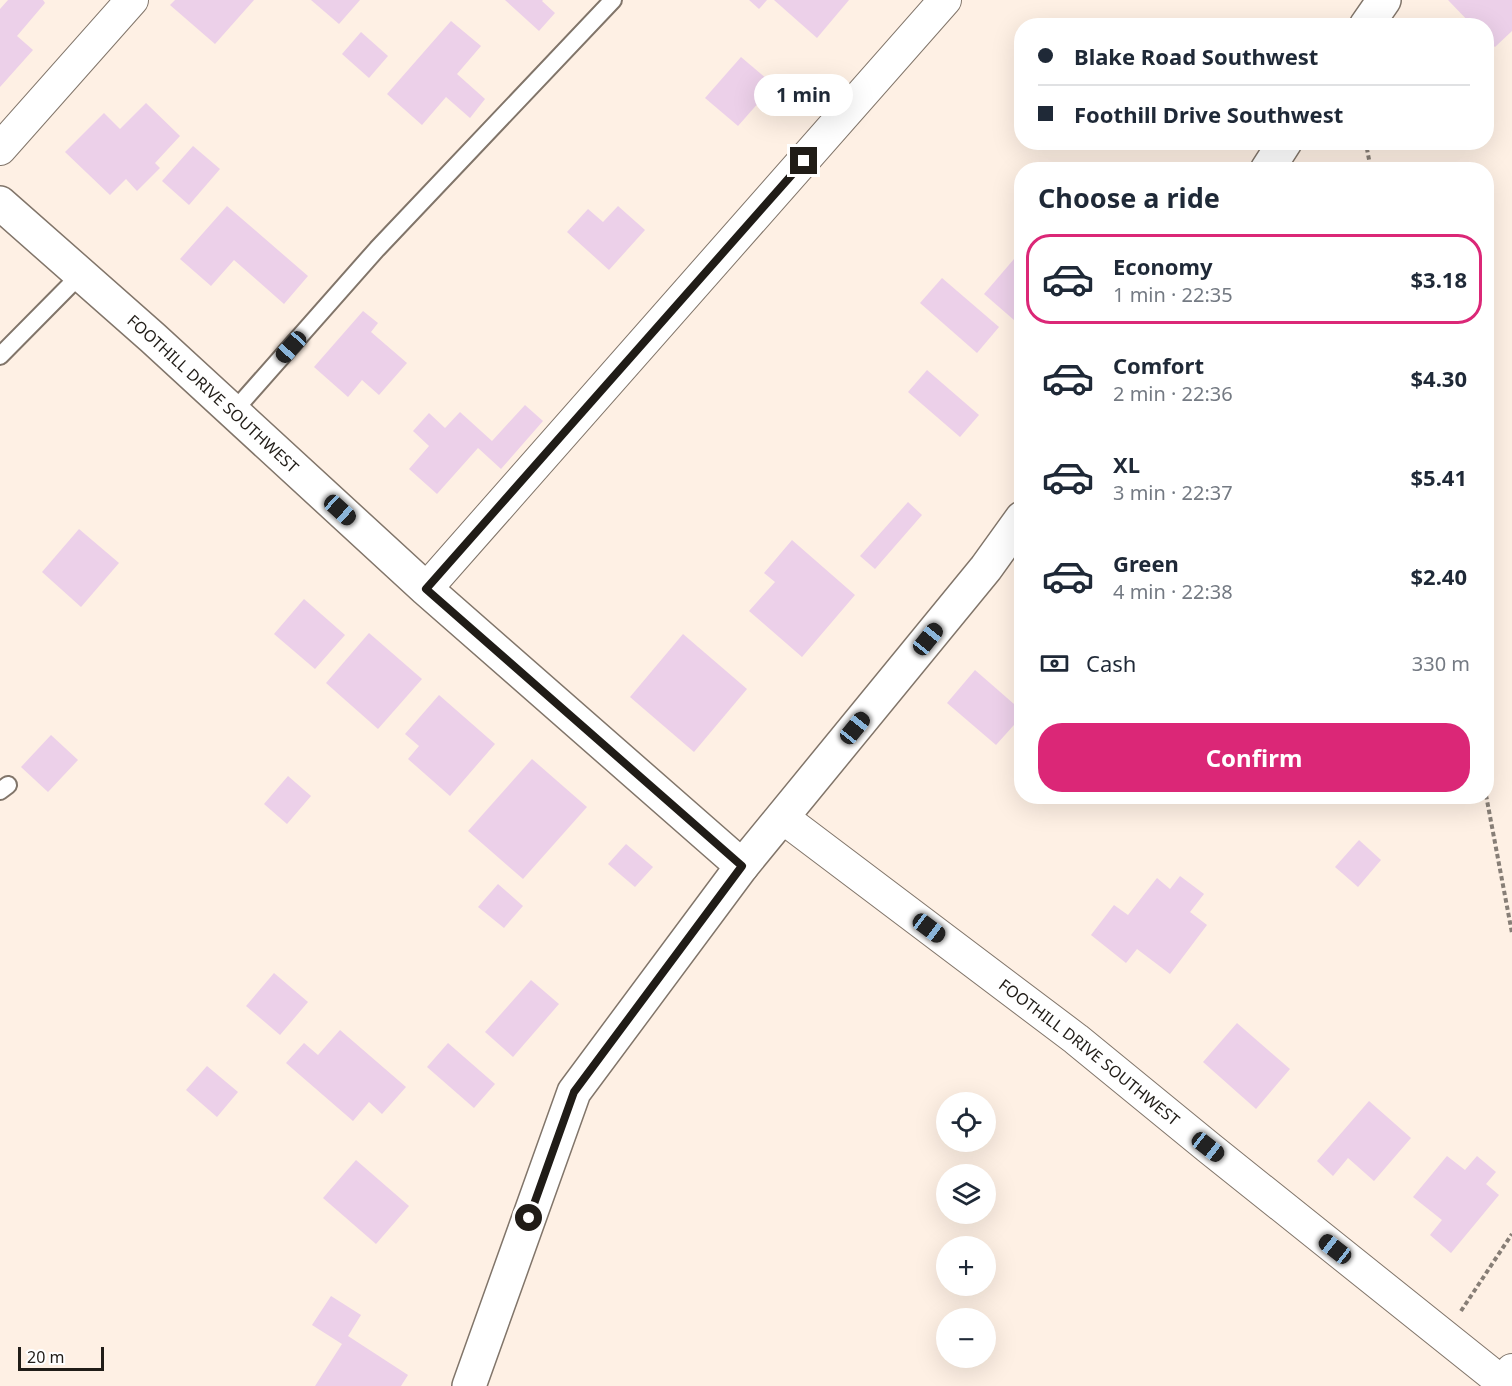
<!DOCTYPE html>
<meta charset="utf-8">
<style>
:root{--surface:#fff;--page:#f6f6f7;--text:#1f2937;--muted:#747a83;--line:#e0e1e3;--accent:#db2777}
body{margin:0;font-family:"Noto Sans",sans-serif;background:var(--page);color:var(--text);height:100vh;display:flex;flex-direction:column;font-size:22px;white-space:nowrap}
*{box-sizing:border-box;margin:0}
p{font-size:20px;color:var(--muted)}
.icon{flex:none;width:33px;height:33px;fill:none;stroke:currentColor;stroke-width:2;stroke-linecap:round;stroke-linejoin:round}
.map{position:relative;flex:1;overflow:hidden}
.side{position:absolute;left:1014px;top:162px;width:480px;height:642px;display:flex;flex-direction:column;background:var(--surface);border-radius:24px;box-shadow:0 6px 24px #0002}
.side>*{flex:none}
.top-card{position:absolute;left:1014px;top:18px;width:480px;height:132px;border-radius:24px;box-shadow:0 6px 24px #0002;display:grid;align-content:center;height:132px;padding:0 24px;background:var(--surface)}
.tools{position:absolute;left:936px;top:1092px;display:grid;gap:12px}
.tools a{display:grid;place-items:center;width:60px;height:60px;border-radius:50%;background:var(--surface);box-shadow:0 6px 24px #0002;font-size:30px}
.scale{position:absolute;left:18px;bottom:15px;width:86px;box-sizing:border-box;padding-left:6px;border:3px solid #201c17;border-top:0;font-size:16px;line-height:21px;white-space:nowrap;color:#201c17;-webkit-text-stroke:4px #fff;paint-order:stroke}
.end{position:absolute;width:27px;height:27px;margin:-14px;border:8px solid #201c17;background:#fff;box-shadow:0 0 0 3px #fff}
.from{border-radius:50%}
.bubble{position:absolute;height:42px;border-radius:21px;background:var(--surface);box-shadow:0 6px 24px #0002;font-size:20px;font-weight:700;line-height:42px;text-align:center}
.car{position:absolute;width:18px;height:36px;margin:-18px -9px;border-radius:8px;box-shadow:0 0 4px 2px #0007;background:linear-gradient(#222 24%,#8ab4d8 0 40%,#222 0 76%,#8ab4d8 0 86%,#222 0)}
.top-card b{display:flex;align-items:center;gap:21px;height:57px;font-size:22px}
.top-card b+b{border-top:2px solid var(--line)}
.top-card i{width:15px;height:15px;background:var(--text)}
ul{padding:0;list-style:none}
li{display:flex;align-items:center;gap:18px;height:90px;margin:0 12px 9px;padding:0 12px;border:3px solid transparent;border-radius:24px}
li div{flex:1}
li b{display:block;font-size:22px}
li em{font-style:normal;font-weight:700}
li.selected{border-color:var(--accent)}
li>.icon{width:54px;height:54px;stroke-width:1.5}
h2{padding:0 24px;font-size:27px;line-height:72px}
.pay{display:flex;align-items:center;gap:15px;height:66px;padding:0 24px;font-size:22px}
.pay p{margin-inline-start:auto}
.action{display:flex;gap:12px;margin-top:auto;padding:12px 24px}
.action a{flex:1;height:69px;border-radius:24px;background:var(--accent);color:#fff;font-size:24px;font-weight:700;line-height:69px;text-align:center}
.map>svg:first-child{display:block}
.building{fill:#ecd0e9}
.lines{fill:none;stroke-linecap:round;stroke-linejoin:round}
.lane-casing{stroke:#81756a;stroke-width:20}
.street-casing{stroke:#81756a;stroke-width:34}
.secondary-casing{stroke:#81756a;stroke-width:36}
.path{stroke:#877e76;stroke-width:4;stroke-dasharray:4.5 3;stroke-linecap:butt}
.lane{stroke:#fff;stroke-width:16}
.street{stroke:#fff;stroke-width:32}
.secondary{stroke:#fff;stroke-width:33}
.route{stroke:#201c17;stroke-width:8}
.labels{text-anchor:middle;stroke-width:5;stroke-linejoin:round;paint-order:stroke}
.street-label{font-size:16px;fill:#201c17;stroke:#fff}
</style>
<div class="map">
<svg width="1512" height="1386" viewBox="0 0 1512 1386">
<rect width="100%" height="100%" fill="#fef0e4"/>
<g class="building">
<path d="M8 0H43L45 3 17 36 33 50 0 87V9Z"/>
<path d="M175 0H254L215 44 170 5Z"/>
<path d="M311 0H360L339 24Z"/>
<path d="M505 0H543L542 1 555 13 539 31Z"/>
<path d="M749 0H767L759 9Z"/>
<path d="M774 0H849L817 38Z"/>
<path d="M1448 0H1512V31L1495 47 1486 39V26H1473Z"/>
<path d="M451 21 481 46 457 74 485 99 470 118 446 97 422 125 387 94Z"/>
<path d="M361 32 388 56 369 78 342 54Z"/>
<path d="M741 57 774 85 738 126 705 98Z"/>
<path d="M146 103 180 136 155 163 160 168 137 191 126 179 110 195 65 152 104 113 120 129Z"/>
<path d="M193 146 220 169 189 205 162 181Z"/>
<path d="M227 206 308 276 284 304 234 260 211 286 180 259Z"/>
<path d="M618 206 645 230 609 270 567 232 588 209 603 222Z"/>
<path d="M1014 259 1022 266V327L984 294Z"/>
<path d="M942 278 999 327 977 353 920 303Z"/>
<path d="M363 311 378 323 371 332 407 363 379 395 362 380 348 397 314 367Z"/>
<path d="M927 370 979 415 960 437 908 392Z"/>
<path d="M525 405 543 421 501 469 478 448 437 494 409 469 429 446 413 431 429 413 445 428 460 412 492 441Z"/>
<path d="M908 502 922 515 875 569 860 556Z"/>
<path d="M79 529 119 563 81 607 42 572Z"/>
<path d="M792 540 855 595 802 657 749 611 775 582 764 573Z"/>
<path d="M304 599 345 635 315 669 274 634Z"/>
<path d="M369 633 422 679 378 729 326 683Z"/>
<path d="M683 634 747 689 694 752 630 697Z"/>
<path d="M975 670 1022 711V716L996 745 947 703Z"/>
<path d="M439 695 495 744 450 796 408 759 419 746 405 734Z"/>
<path d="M51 735 78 760 48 792 21 767Z"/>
<path d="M532 759 587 807 523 879 468 831Z"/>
<path d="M288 776 311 796 287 824 264 804Z"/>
<path d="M1359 840 1381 860 1358 887 1335 867Z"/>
<path d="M626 844 653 867 635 887 608 864Z"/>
<path d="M1180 876 1204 894 1190 912 1207 925 1170 974 1137 949 1126 963 1091 935 1114 905 1128 915 1157 878 1170 889Z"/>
<path d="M498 884 523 906 504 928 478 907Z"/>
<path d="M274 973 308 1002 280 1035 246 1006Z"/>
<path d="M531 980 559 1004 513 1057 485 1032Z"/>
<path d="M1237 1023 1290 1069 1256 1109 1203 1062Z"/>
<path d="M340 1030 406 1087 382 1114 369 1102 353 1121 286 1063 304 1043 318 1055Z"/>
<path d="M448 1043 495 1084 474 1108 427 1067Z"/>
<path d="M207 1066 238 1092 217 1117 186 1090Z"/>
<path d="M1369 1101 1411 1138 1374 1181 1348 1158 1333 1176 1317 1161Z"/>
<path d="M1447 1156 1465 1170 1477 1156 1496 1172 1486 1184 1499 1195 1451 1253 1430 1235 1442 1220 1413 1197Z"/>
<path d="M356 1160 409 1206 376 1244 323 1198Z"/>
<path d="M331 1296 361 1315 348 1336 408 1375 401 1386H315L342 1344 312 1325Z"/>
</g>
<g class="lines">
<defs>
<g id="lane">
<path d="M0 356 81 274"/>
<path d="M233 412 377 249 613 0"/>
<path d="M0 791 8 785"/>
</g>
<g id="street">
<path d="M0 149 132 0"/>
<path d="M426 589 945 0"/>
<path id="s1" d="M782 817 1076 1039 1208 1147 1503 1383 1512 1370"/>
</g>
<g id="secondary">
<path d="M1366 26 1384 0"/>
<path d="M1267 170 1285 142"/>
<path id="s2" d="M0 203 153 338 426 589 742 866"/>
<path d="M469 1386 574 1092 742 866 986 568 1022 518"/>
</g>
</defs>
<use href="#lane" class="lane-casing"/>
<use href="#street" class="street-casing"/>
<use href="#secondary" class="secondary-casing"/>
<g class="path">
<path d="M1362 142 1367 149 1371 170"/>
<path d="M1486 795 1512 933"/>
<path d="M1461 1311 1512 1234"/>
</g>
<use href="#lane" class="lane"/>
<use href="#street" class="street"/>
<use href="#secondary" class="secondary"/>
</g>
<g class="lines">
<path class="route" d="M529 1218 574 1092 742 866 426 589 804 161"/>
</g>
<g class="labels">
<g class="street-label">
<text dy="6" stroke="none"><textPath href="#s2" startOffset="286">FOOTHILL DRIVE SOUTHWEST</textPath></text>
<text dy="6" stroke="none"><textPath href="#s1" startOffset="387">FOOTHILL DRIVE SOUTHWEST</textPath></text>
</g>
</g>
</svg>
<div class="tools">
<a><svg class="icon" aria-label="locate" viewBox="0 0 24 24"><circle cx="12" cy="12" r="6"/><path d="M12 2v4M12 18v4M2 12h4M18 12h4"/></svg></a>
<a><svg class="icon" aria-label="layers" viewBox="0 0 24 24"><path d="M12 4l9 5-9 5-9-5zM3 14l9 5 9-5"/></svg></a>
<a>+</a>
<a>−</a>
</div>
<div class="scale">20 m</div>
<i class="end from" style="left:529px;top:1218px"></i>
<i class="end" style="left:804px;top:161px"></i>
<div class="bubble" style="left:754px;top:74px;width:99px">1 min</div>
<i class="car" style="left:291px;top:347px;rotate:222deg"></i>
<i class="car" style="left:340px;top:510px;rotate:132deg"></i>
<i class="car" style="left:928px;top:639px;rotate:39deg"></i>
<i class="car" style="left:855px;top:728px;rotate:39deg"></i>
<i class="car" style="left:929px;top:928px;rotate:127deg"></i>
<i class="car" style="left:1208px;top:1147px;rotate:128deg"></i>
<i class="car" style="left:1335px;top:1249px;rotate:308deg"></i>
<div class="top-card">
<b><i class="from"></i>Blake Road Southwest</b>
<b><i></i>Foothill Drive Southwest</b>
</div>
<section class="side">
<h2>Choose a ride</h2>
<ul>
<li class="selected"><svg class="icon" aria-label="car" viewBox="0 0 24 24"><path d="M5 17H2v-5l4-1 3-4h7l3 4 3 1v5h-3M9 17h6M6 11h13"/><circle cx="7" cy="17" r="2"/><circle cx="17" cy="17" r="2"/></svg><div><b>Economy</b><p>1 min · 22:35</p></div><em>$3.18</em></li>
<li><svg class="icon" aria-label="car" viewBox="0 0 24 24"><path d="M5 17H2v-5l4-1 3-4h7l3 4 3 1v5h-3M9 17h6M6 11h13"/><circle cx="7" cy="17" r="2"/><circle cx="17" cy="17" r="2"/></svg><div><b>Comfort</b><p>2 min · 22:36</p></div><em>$4.30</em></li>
<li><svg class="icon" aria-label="car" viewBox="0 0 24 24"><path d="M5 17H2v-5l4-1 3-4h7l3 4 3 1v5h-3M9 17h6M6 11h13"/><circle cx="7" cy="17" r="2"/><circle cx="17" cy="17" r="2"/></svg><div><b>XL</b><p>3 min · 22:37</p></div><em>$5.41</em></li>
<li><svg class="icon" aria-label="car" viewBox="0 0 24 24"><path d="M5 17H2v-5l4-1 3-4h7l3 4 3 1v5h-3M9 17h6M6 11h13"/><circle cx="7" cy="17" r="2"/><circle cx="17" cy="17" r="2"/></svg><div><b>Green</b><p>4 min · 22:38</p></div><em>$2.40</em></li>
</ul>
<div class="pay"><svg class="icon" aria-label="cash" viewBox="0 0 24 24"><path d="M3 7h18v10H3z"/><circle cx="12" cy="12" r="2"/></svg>Cash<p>330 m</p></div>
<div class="action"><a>Confirm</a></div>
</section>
</div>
